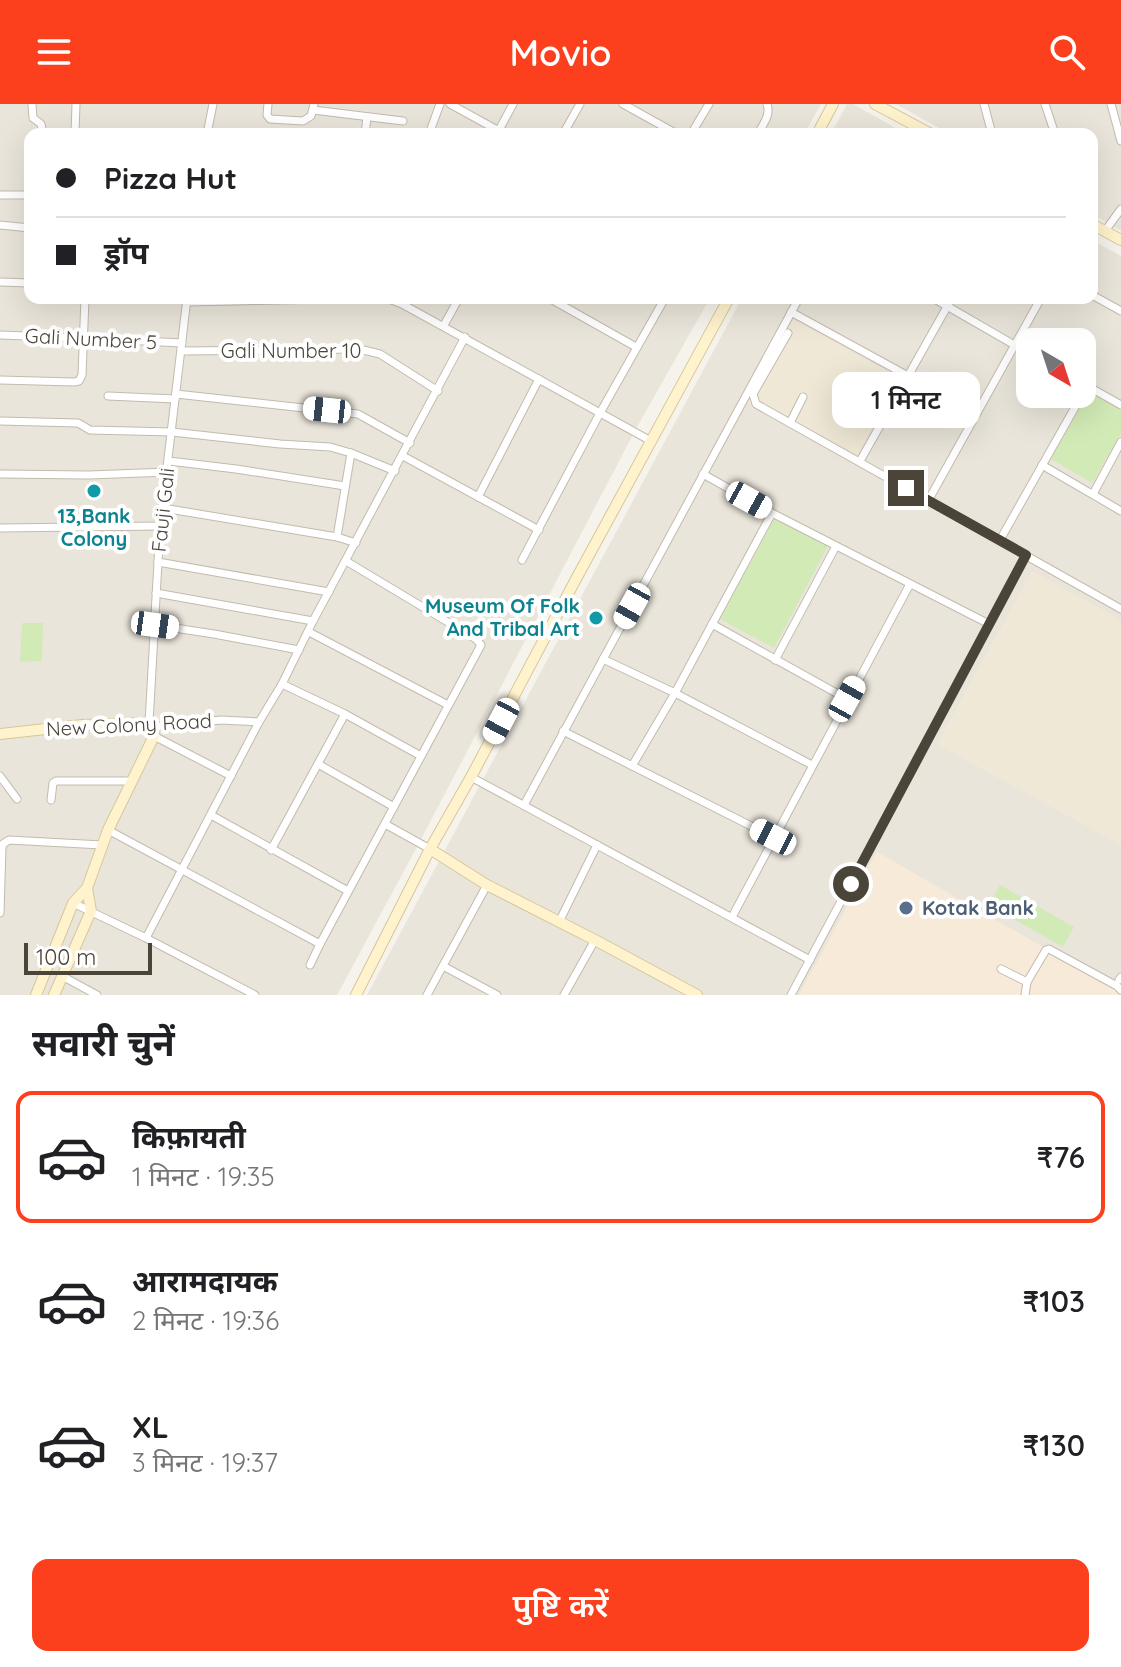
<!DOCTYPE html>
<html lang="hi">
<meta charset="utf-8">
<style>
:root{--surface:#fff;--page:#f6f6f6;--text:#202124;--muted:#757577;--line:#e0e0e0;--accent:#fc3f1d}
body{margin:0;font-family:Quicksand,"Noto Sans Devanagari",sans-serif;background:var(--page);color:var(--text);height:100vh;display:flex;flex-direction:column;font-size:30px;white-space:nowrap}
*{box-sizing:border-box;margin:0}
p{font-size:26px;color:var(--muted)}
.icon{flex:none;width:44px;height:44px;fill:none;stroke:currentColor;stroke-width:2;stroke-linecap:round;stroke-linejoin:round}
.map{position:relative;height:891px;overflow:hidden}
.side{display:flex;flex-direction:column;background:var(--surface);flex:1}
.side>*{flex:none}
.top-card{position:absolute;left:24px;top:24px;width:1074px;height:176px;border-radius:16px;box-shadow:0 8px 32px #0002;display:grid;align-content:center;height:176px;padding:0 32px;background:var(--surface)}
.needle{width:52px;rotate:141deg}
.buttons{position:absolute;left:1016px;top:224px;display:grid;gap:16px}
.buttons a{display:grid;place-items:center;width:80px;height:80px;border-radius:16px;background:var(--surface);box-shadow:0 8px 32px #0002;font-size:40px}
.scale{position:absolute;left:24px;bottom:20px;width:128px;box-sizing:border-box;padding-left:8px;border:4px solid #4b4439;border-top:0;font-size:22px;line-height:28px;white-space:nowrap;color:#4b4439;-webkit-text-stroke:6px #fff;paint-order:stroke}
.end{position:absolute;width:36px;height:36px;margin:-18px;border:10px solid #4b4439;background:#fff;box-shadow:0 0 0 4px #fff}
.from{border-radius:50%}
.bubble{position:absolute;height:56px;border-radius:16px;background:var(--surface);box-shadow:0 8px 32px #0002;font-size:26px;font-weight:600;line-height:56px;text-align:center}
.car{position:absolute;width:24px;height:48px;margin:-24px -12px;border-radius:10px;box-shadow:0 0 6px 2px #0007;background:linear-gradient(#fff 24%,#345 0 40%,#fff 0 76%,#345 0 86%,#fff 0)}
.top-card b{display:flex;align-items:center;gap:28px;height:76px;font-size:30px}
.top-card b+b{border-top:2px solid var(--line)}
.top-card i{width:20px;height:20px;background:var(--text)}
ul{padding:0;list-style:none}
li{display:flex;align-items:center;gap:24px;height:132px;margin:0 16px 12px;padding:0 16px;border:4px solid transparent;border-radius:16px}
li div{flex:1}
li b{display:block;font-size:30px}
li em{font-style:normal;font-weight:600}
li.on{border-color:var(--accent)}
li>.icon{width:72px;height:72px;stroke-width:1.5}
h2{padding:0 32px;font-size:36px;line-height:96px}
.primary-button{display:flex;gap:16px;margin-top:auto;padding:16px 32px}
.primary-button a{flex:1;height:92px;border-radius:16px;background:var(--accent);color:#fff;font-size:32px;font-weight:600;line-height:92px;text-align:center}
header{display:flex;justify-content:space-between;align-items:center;height:104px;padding:0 32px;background:var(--accent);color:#fff;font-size:36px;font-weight:600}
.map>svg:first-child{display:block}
.residential{fill:#eae5da;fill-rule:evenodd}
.commercial{fill:#f7ead8}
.education{fill:#efe8d6}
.green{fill:#d2eab5}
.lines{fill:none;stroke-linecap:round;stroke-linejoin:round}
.street-casing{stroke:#c2bbae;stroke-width:9}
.secondary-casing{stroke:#d6c79b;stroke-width:12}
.street{stroke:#fff;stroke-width:7}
.secondary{stroke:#fff3cd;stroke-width:10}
.route{stroke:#4b4439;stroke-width:10}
.culture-dot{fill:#0f9aa8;stroke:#fff;stroke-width:3}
.service-dot{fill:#5c6f8a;stroke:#fff;stroke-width:3}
.labels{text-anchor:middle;stroke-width:8;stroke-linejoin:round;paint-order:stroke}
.street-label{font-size:20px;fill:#4b4439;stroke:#fff}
.culture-label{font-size:20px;font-weight:bold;fill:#0d838f;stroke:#fff}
.service-label{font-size:20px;font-weight:bold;fill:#4e5e75;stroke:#fff;text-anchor:start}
</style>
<header><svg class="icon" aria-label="menu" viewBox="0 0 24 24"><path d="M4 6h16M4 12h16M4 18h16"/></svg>Movio<svg class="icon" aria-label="search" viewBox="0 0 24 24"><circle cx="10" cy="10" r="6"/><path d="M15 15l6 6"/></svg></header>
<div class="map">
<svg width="1121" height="891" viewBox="0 0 1121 891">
<rect width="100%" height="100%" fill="#f6f3ec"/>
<g class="residential">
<path d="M0 0H821L804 30H30V194H710L637 323 418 741 337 891H0Z"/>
<path d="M847 0H853L906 30H831Z"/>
<path d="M896 0H1121V127L1092 110V30H950Z"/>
<path d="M1092 136 1121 152V891H367L742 194H1092ZM1030 238H1082V290H1030Z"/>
</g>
<path class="commercial" d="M877 748 1120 887 1117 891H799Z"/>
<g class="education">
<path d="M793 215 900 275 854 358 746 298Z"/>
<path d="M1032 467 1121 516V741L937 640Z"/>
</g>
<g class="green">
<path d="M1090 287 1121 305V329L1092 379 1051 355Z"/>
<path d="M776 412 829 440 774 544 720 515Z"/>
<path d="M22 519H43L42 557 20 558Z"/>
<path d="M1000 781 1074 823 1063 843 989 801Z"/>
</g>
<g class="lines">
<defs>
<g id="street">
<path d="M32 0 33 14 41 20 43 30"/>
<path d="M268 0 267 11 270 15 303 17 311 12 314 0"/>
<path d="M450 0 499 27"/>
<path d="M623 0 677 30"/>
<path d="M984 0 992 30"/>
<path d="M1045 0 1055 30"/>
<path d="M1111 0 1121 37"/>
<path d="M313 6 403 17"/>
<path d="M498 28 513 0"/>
<path d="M75 30 76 0"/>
<path d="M207 30 213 0"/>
<path d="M365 30 367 13"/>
<path d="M429 30 440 0"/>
<path d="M563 30 580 0"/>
<path d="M691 30 709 0"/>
<path d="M758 30C763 20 771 11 767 0"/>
<path d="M0 91H30"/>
<path d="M0 121 30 124"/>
<path d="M1105 127 1121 105"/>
<path d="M0 178 30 179"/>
<path d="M1092 191 1121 207"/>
<path d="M380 194 389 195 402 200 651 337"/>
<path d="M549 194 636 243"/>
<path d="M933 194 1030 250"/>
<path d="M187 198 367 194"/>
<path d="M791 208 908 272"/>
<path d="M444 221 459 194"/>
<path d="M788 229 753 290 756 300 1121 505"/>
<path d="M0 231 82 234 182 239"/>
<path d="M181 247 359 245 380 250 438 287"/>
<path d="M0 276 74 278 79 277 82 271 85 194"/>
<path d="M1082 279 1121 301"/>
<path d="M176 290 358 310 410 339"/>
<path d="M108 292 175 295"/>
<path d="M0 317 78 319 90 326 172 328 280 340 330 343 351 349 395 367"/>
<path d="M790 319 803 293"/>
<path d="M403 352 539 426"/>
<path d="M169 357 236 365 345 382"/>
<path d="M860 357 952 194"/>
<path d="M1042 361 1121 407"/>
<path d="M0 370 89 371 168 368"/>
<path d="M703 370 772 409 989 520"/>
<path d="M1093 390 1121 338"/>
<path d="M478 393 539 275"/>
<path d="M928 397 1041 194"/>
<path d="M163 404 337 433 356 439"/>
<path d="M0 424 160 422"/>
<path d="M337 433 351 349"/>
<path d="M1000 436 1087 282"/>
<path d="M522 456 600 309 665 194"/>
<path d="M158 458 329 488"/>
<path d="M156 489 313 517"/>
<path d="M712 520 847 595"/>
<path d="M155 521 214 530 299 546"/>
<path d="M309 528 448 601"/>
<path d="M603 555 675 589 812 661"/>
<path d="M775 556 836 442"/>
<path d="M282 580 345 610 421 652"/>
<path d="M149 619 160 422 187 194"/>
<path d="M153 623 221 616 259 618"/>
<path d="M563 627 773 733"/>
<path d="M154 632 231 672"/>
<path d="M318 660 394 703"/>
<path d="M632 662 675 589 772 409"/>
<path d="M0 672 17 695"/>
<path d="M471 673 810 856"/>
<path d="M51 696 53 679 56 677H131"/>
<path d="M524 701 799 194"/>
<path d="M211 711 348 787"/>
<path d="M385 720 430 745"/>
<path d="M108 726 320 840"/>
<path d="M271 746 345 610"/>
<path d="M73 799 146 834 255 891"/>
<path d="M0 809 2 744 3 740 9 736 102 741"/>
<path d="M732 813 910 480"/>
<path d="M559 818 597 741"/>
<path d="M146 834 259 618 282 580 313 517 465 233"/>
<path d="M310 861 320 840 481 541 476 535 346 457"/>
<path d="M443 862 497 891"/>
<path d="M1001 865 1027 878"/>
<path d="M62 872 97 891"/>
<path d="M1119 876 1121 873"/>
<path d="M427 891 487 781"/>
<path d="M564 891 595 836"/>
<path d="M791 891 1026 451"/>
<path d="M1025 891 1027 878 1046 846 1049 845 1117 882 1121 886"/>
</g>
<g id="secondary">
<path d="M875 0 931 30"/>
<path d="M817 30 833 0"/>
<path d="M1092 120 1121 136"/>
<path d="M0 630 82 621 149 619 154 625V632L108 726 87 784 73 799 36 891"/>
<path d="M430 745 487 781 595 836 697 891"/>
<path d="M54 891 91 807 87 784"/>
<path d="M356 891 430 745 471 673 576 475 729 194"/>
</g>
</defs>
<use href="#street" class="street-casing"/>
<use href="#secondary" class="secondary-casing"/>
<use href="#street" class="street"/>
<use href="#secondary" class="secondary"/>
</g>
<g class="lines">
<path class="route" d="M851 780 1026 451 906 384"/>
</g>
<g class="culture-dot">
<circle cx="94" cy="387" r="8"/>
<circle cx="596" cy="514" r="8"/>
</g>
<circle class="service-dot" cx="906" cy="804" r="8"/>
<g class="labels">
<g class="street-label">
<text transform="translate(91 235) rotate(3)" y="7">Gali Number 5</text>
<text x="291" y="254">Gali Number 10</text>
<text transform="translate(163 406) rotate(-84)" y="7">Fauji Gali</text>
<text transform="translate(129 621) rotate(-3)" y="7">New Colony Road</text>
</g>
<g class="culture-label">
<text x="94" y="419">13,Bank<tspan x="94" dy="23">Colony</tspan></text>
<text x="580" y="509" text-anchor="end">Museum Of Folk<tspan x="580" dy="23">And Tribal Art</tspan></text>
</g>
<g class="service-label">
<text x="922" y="811">Kotak Bank</text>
</g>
</g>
</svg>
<div class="buttons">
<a><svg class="needle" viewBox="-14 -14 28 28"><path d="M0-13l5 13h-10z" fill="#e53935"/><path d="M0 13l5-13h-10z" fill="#757577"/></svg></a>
</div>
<div class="scale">100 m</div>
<i class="end from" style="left:851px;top:780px"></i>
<i class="end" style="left:906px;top:384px"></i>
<div class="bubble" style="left:832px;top:268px;width:148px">1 मिनट</div>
<i class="car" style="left:327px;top:306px;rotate:276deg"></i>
<i class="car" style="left:749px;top:396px;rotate:119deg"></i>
<i class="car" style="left:632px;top:502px;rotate:209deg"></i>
<i class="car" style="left:155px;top:521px;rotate:98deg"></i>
<i class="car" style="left:847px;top:595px;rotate:29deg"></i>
<i class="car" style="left:501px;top:617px;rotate:208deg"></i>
<i class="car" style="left:773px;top:733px;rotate:297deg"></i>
<div class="top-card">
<b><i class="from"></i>Pizza Hut</b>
<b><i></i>ड्रॉप</b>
</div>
</div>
<section class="side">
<h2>सवारी चुनें</h2>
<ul>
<li class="on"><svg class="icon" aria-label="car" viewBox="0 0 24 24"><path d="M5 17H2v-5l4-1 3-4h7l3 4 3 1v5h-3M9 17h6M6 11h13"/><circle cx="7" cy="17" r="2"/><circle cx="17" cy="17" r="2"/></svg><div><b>किफ़ायती</b><p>1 मिनट · 19:35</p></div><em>₹76</em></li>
<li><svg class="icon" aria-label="car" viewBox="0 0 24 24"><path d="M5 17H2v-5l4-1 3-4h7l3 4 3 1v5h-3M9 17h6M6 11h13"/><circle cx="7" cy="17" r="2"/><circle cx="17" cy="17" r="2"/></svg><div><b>आरामदायक</b><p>2 मिनट · 19:36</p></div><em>₹103</em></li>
<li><svg class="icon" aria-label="car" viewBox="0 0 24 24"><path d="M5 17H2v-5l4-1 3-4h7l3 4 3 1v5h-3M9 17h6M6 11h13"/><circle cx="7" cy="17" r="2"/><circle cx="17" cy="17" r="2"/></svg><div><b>XL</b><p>3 मिनट · 19:37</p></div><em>₹130</em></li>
</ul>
<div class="primary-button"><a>पुष्टि करें</a></div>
</section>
